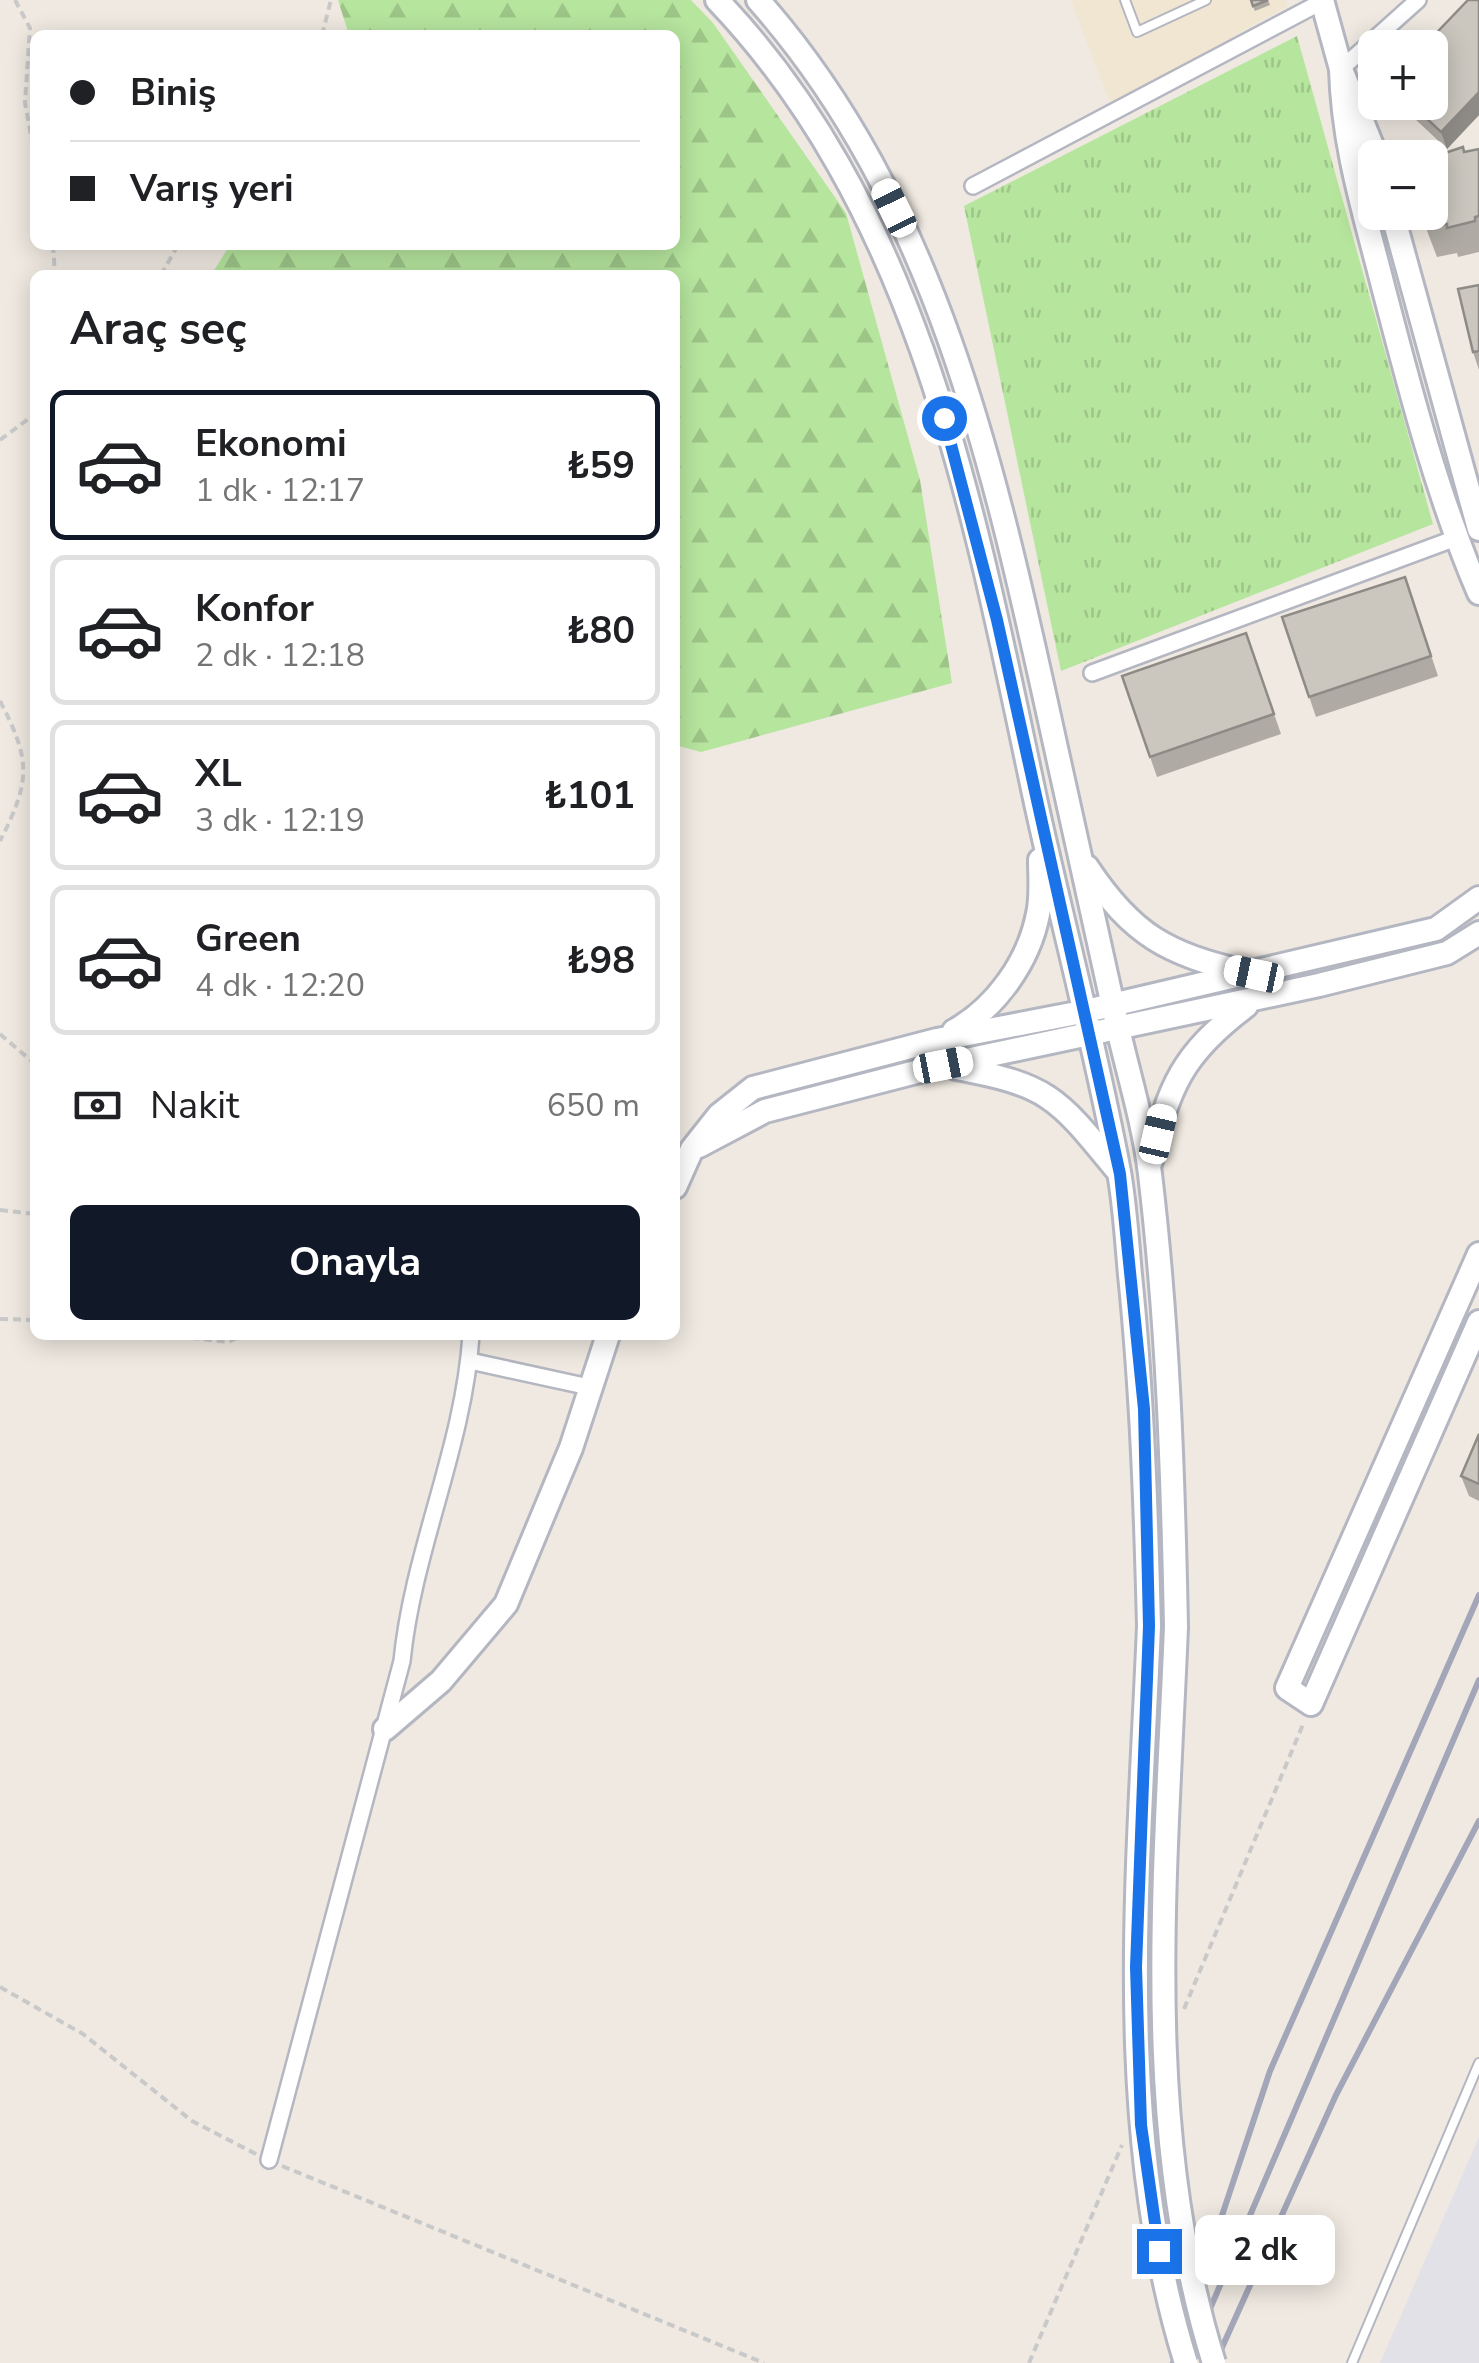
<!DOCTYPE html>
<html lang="tr">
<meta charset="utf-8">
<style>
:root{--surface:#fff;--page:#f6f6f6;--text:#202124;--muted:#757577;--line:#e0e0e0;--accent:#111827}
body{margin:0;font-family:"Nunito Sans",sans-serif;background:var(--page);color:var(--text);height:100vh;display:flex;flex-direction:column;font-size:38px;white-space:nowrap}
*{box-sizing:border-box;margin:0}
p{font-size:32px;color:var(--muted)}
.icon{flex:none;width:55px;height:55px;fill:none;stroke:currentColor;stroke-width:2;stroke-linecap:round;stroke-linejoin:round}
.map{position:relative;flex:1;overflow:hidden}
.details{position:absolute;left:30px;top:270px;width:650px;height:1070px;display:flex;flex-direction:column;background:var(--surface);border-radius:15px;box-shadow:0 5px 25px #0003}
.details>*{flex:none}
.guide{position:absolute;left:30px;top:30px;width:650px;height:220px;border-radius:15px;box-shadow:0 5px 25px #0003;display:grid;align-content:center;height:220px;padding:0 40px;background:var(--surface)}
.controls{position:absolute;left:1358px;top:30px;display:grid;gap:20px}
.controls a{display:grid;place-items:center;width:90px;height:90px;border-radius:15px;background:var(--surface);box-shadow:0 5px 25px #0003;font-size:50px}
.end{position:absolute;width:45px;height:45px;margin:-22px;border:12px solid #1a73e8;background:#fff;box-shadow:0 0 0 5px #fff}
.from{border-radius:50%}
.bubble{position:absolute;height:70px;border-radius:15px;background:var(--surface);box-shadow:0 5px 25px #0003;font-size:32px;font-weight:700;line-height:70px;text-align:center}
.car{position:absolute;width:30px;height:60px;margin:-30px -15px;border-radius:12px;box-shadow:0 0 8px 2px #0007;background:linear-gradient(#fff 24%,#345 0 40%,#fff 0 76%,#345 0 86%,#fff 0)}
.guide b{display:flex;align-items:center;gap:35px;height:95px;font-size:38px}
.guide b+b{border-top:2px solid var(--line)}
.guide i{width:25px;height:25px;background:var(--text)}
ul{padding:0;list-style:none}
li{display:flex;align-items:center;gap:30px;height:150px;margin:0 20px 15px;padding:0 20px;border:5px solid var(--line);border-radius:15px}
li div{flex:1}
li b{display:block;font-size:38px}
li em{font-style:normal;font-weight:700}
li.on{border-color:var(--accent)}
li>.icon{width:90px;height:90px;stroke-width:1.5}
h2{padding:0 40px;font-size:45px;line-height:120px}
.pay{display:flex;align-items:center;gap:25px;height:110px;padding:0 40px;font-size:38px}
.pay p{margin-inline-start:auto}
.primary-button{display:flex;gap:20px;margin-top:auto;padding:20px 40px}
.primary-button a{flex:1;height:115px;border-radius:15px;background:var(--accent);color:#fff;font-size:40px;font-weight:700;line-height:115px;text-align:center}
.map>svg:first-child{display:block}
.industrial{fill:#e3e1e8}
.education{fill:#f0e6d1}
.forest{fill:url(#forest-firs)}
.park{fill:url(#park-tufts)}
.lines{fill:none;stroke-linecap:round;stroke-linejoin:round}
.lane-casing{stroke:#b4b7c1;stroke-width:12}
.street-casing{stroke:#b4b7c1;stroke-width:20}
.secondary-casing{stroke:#b4b7c1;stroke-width:28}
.path{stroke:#c9c9c9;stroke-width:4;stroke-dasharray:8 5;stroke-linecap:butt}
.lane{stroke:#fff;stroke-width:8}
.street{stroke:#fff;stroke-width:15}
.secondary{stroke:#fff;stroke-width:22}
.rail{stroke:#a3a6b8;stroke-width:6}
.secondary-bridge-casing{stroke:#b4b7c1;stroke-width:28;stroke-linecap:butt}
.secondary-bridge{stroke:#fff;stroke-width:22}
.wall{fill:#afaba4}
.shaded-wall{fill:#8e8b86}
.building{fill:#cbc7bf;stroke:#8e8b86;stroke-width:2.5}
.route{stroke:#1a73e8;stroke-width:12}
</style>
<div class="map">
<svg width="1479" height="2363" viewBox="0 0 1479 2363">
<defs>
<pattern id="forest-firs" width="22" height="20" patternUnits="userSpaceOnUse" patternTransform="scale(2.5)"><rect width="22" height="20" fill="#b6e59e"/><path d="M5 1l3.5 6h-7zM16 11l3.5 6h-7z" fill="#9dc588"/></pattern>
<pattern id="park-tufts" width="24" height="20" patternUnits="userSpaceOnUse" patternTransform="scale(2.5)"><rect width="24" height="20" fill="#b6e59e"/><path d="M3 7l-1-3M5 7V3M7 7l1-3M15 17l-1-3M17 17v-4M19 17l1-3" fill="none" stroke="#9dc588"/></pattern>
</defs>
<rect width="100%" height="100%" fill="#efe9e1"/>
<path class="industrial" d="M1479 2137V2363H1380Z"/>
<path class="education" d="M1071 0H1286L1287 6 1111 106Z"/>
<path class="forest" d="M338 0H691L713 23 846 213 920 480 952 683 701 752 675 745V275H211L230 245H675V35H349Z"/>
<path class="park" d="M1297 36 1433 524 1061 671 964 206Z"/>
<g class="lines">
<defs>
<g id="lane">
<path d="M1125 0 1137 32 1206 0"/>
<path d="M1352 2363 1479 2063"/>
</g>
<g id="street">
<path d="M1341 69 1418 0"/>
<path d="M973 186 1323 1"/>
<path d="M1092 673 1456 538"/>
<path d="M470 1361 589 1387"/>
<path d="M269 2160 402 1661C413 1550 464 1446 471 1335"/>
</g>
<g id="secondary">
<path d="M717 0C923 216 976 522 1036 803 1063 926 1096 1049 1119 1172 1125 1206 1127 1241 1130 1275 1142 1392 1146 1508 1149 1626"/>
<path d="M758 0C942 208 998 485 1056 748 1076 840 1096 932 1117 1024 1128 1073 1144 1124 1150 1174 1168 1325 1173 1476 1176 1627"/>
<path d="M1322 0 1341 69 1377 158"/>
<path d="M1341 69C1343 146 1364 211 1383 286 1410 390 1437 495 1479 593"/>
<path d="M1392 212 1479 529"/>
<path d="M1087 867C1132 935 1167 954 1245 972"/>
<path d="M954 1031C996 1008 1029 961 1038 914 1042 897 1040 877 1040 860"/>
<path d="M956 1068C1049 1085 1057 1097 1116 1169"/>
<path d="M699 1146 765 1111 943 1065 1319 985 1447 953 1479 933"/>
<path d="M1151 1161C1169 1086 1182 1054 1246 1006"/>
<path d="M675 1187 692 1149 719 1115 753 1088 937 1040 1082 1012 1436 929 1479 898"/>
<path d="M1479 1254 1287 1688 1311 1704 1479 1322"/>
<path d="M385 1729 441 1681 506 1604 571 1448 608 1335"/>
</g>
</defs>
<use href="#lane" class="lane-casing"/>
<use href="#street" class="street-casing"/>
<use href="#secondary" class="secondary-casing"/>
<g class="path">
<path d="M15 0 30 28 25 103 35 156"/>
<path d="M322 35 331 0"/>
<path d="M53 245 55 275"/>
<path d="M161 275 178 245"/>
<path d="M0 440 35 414"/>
<path d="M0 701C31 761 31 780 0 841"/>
<path d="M0 1034 35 1064"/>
<path d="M0 1210 35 1214"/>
<path d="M0 1319 35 1320"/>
<path d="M165 1335 228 1342 243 1335"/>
<path d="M0 1987 83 2034 192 2121 256 2154"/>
<path d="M1184 2009 1304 1722"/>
<path d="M282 2166 764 2363"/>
<path d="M1029 2363 1122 2145"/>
</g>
<use href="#lane" class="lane"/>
<use href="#street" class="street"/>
<use href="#secondary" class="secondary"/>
<g class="rail">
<path d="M1192 2351 1479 1680"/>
<path d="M1173 2363 1270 2071 1479 1595"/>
<path d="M1215 2363 1336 2095 1479 1821"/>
</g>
<defs>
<g id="secondary-bridge">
<path d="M1149 1626C1139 1870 1112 2126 1186 2363"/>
<path d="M1176 1627C1166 1872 1140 2126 1214 2363"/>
</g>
</defs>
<use href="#secondary-bridge" class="secondary-bridge-casing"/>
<use href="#secondary-bridge" class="secondary-bridge"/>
</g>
<g class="wall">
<path d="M1250 0H1268L1270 5 1255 11Z"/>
<path d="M1479 0V115L1447 149 1397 102H1430Z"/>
<path d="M1479 149V252L1458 257 1457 253 1437 257 1426 228 1465 152Z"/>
<path d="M1479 285V370L1473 352Z"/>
<path d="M1405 577 1438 676 1316 717 1282 617Z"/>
<path d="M1246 633 1281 734 1157 777 1122 676Z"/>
<path d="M1479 1434V1501L1469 1496 1461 1476Z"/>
</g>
<path class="shaded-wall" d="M1479 92V115L1447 149 1441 132Z"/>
<g class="building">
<path d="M1251 0H1268L1253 6Z"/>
<path d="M1468 0H1479V92L1441 132 1409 102H1430V48H1422Z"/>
<path d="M1463 147 1464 152 1479 149V216L1475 217V221L1447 228V224L1426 228 1423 212H1430V158Z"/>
<path d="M1479 285V351L1473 352 1458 289Z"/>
<path d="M1405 577 1431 656 1309 697 1282 617Z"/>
<path d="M1246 633 1274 714 1150 757 1122 676Z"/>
<path d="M1479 1434V1484L1461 1476Z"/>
</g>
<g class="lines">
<path class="route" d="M944 418 997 620 1120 1174 1144 1409 1149 1626 1136 1967 1141 2125 1159 2251"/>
</g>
</svg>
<div class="controls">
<a>+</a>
<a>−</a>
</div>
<i class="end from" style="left:944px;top:418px"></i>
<i class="end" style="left:1159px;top:2251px"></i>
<div class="bubble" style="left:1195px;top:2215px;width:140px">2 dk</div>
<i class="car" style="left:894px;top:208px;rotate:334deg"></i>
<i class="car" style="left:1254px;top:974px;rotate:282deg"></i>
<i class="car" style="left:943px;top:1065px;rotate:79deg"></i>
<i class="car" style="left:1158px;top:1134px;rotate:13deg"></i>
<div class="guide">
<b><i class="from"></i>Biniş</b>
<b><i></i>Varış yeri</b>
</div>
<section class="details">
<h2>Araç seç</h2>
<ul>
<li class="on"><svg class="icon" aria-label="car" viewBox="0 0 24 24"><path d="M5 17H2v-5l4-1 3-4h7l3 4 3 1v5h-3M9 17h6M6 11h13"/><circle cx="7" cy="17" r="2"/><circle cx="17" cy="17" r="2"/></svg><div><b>Ekonomi</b><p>1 dk · 12:17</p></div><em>₺59</em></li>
<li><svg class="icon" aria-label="car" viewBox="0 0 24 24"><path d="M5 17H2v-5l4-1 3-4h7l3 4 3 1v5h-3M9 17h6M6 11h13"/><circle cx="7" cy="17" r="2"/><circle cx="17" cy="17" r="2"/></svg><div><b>Konfor</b><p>2 dk · 12:18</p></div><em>₺80</em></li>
<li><svg class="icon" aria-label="car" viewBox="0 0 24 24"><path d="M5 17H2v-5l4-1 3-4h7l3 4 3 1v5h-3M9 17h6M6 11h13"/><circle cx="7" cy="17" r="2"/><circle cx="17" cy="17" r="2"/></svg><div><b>XL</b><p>3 dk · 12:19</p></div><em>₺101</em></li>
<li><svg class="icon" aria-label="car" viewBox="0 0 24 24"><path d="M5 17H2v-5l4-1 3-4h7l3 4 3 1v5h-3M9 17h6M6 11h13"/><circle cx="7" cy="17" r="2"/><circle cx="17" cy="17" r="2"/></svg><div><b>Green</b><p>4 dk · 12:20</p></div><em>₺98</em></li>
</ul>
<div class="pay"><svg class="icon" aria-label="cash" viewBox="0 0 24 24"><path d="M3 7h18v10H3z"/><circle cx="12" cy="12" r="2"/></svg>Nakit<p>650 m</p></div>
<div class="primary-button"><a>Onayla</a></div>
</section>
</div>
